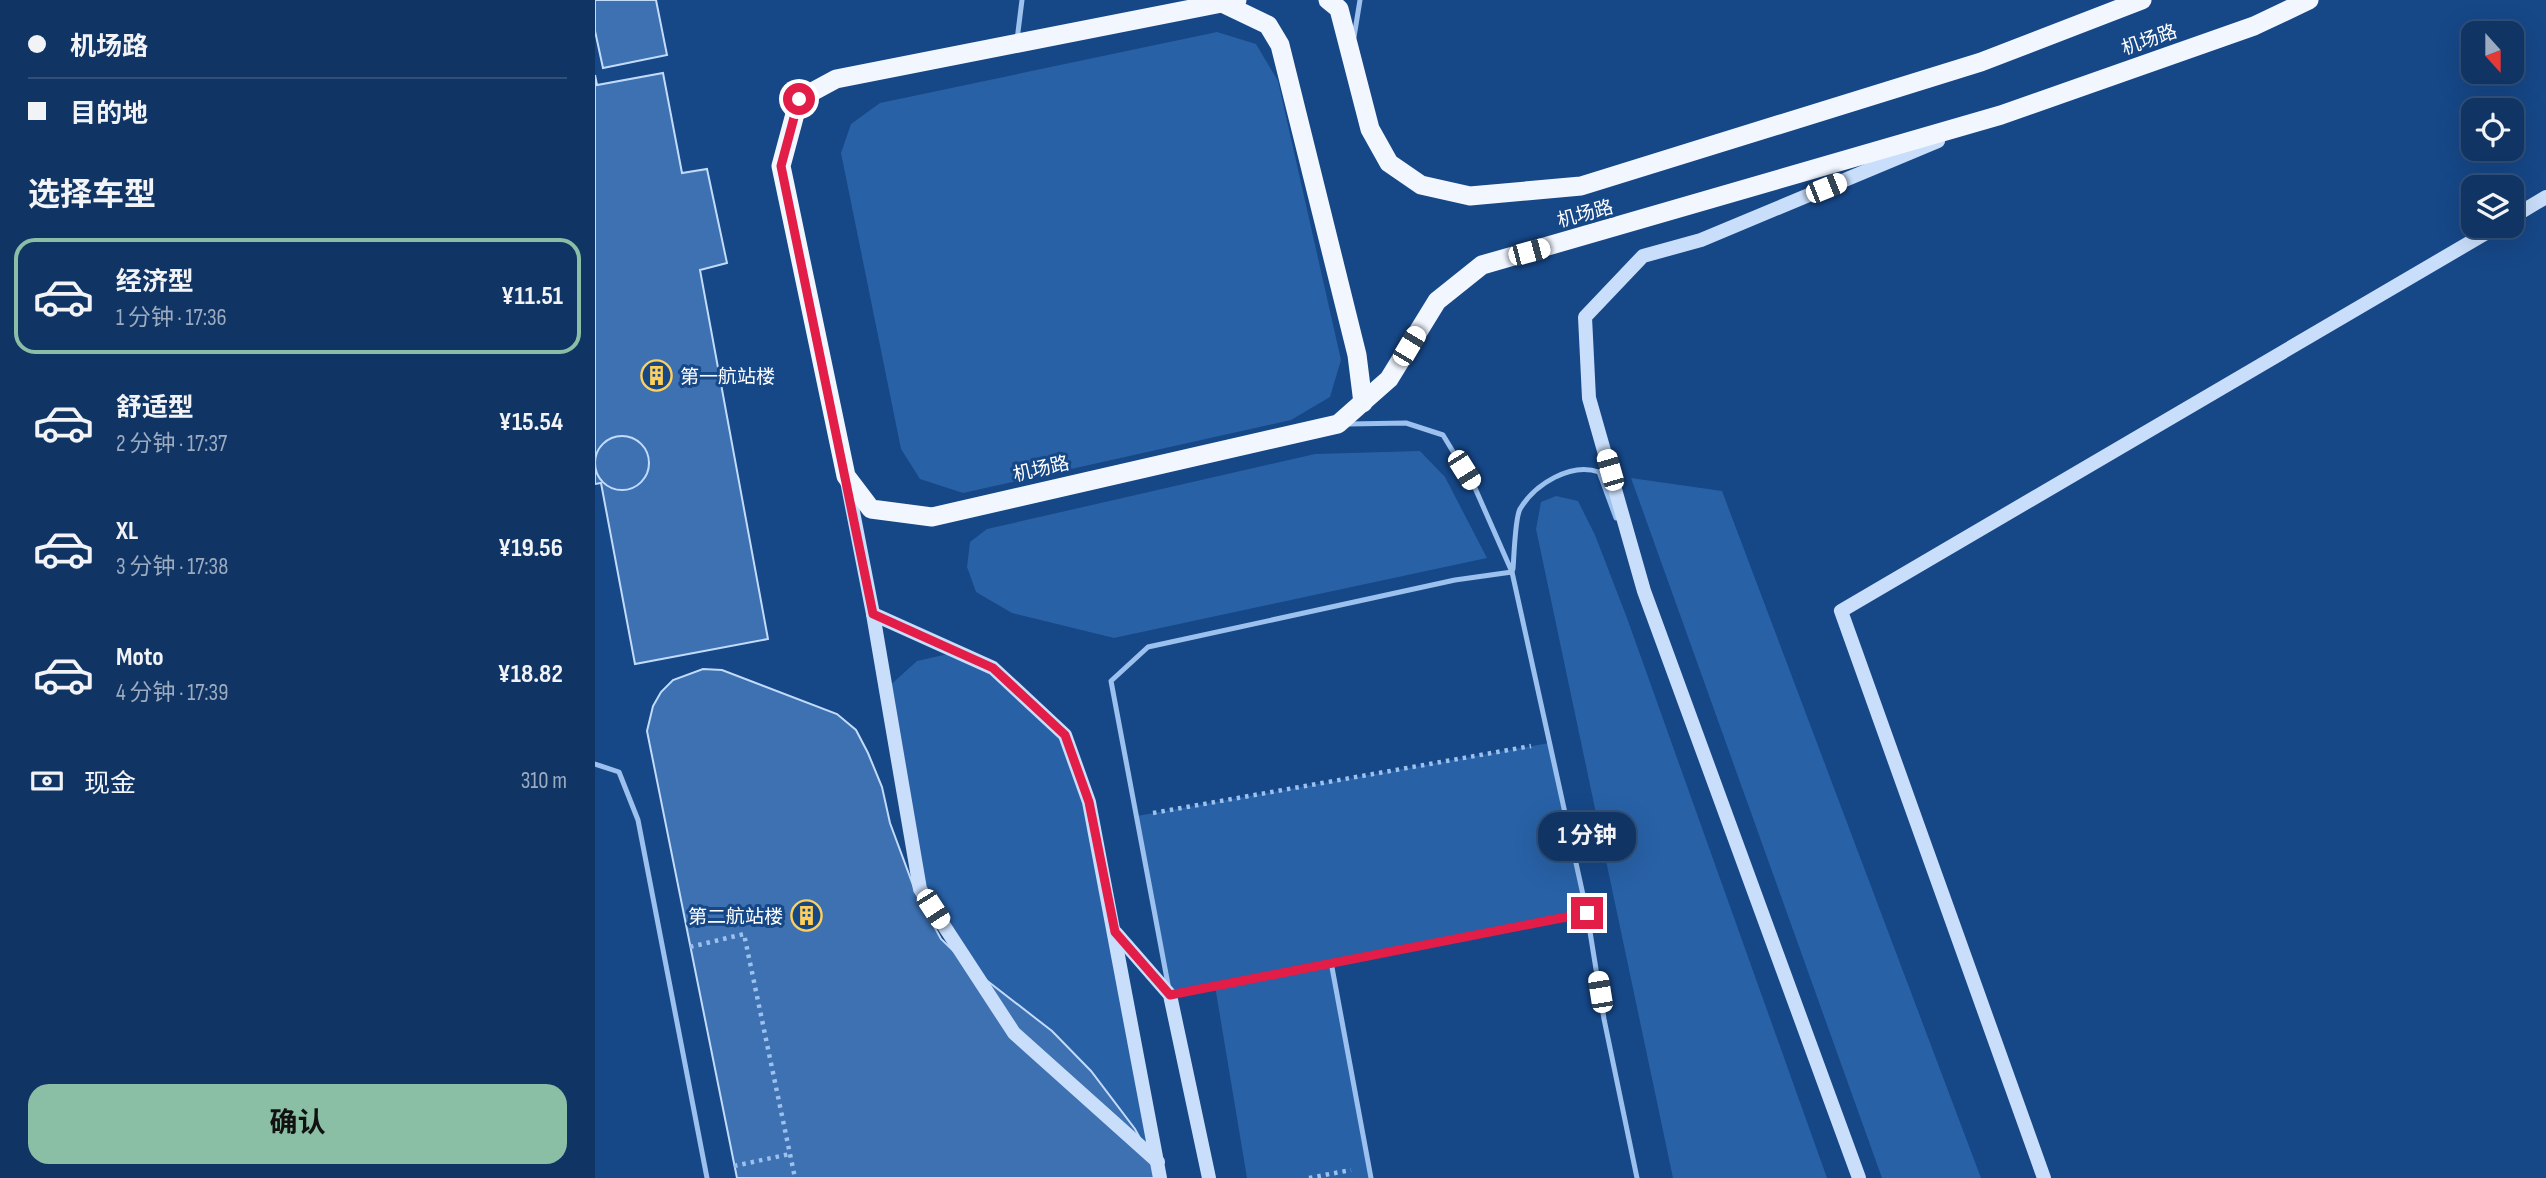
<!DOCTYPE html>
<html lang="zh">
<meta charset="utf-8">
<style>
:root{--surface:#103565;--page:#193d6b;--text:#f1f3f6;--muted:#9cabbf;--line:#305079;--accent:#8abfa5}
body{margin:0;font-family:"Sofia Sans Condensed","Noto Sans SC",sans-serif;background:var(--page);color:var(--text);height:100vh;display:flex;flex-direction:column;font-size:26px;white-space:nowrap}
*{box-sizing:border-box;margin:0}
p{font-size:23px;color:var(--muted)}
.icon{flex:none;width:38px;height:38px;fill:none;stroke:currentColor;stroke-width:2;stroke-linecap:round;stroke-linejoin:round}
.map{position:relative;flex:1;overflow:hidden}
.sheet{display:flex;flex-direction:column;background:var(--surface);width:595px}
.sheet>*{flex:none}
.hud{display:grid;align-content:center;height:154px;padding:0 28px;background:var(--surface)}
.needle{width:46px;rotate:159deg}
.fabs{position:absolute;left:1866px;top:21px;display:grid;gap:14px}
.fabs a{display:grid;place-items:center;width:63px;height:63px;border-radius:14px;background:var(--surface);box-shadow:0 7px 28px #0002,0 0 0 2px var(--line);font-size:35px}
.end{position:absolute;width:32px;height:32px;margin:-16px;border:9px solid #e11d48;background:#fff;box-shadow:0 0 0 4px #fff}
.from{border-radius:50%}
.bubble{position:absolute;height:49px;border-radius:21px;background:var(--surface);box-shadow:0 7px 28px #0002,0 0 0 2px var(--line);font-size:23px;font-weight:700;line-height:49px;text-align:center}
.car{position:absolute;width:21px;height:42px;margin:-21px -10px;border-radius:9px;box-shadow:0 0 5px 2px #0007;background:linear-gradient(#fff 24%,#345 0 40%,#fff 0 76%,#345 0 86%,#fff 0)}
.hud b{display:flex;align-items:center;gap:24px;height:66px;font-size:26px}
.hud b+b{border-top:2px solid var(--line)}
.hud i{width:18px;height:18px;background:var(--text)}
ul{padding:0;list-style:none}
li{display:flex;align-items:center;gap:21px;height:116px;margin:0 14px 10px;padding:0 14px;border:4px solid transparent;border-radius:21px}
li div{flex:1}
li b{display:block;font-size:26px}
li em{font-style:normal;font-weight:700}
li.on{border-color:var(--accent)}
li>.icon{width:63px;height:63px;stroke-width:1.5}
h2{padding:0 28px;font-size:32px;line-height:84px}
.pay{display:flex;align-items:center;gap:18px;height:77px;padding:0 28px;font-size:26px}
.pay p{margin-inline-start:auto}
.action{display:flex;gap:14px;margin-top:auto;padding:14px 28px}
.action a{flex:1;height:80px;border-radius:21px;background:var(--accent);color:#111;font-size:28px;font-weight:700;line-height:80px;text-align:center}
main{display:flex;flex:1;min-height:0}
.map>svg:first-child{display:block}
.green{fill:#2861a6}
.building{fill:#3e71b1;stroke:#c2dbfa;stroke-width:2}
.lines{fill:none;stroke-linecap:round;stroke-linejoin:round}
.path{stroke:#9cc1ee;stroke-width:4.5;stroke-dasharray:3.5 5;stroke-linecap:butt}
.service{stroke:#9cc1ee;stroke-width:5}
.secondary{stroke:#c9defa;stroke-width:14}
.trunk{stroke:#f1f6ff;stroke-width:19}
.route{stroke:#e11d48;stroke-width:9}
.labels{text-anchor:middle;stroke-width:6;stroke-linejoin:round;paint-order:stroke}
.street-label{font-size:19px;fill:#fff;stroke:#164787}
.poi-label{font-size:19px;fill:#fff;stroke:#164787;text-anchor:start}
</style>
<main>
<section class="sheet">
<div class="hud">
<b><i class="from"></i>机场路</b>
<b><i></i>目的地</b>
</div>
<h2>选择车型</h2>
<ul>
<li class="on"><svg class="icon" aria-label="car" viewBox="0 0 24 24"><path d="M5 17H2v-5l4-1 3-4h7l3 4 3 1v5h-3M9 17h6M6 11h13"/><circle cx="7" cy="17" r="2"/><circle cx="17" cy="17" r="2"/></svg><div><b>经济型</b><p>1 分钟 · 17:36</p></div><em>¥11.51</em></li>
<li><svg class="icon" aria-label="car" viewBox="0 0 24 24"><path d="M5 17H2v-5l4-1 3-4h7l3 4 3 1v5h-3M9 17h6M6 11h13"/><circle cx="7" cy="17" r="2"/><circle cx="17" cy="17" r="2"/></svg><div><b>舒适型</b><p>2 分钟 · 17:37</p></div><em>¥15.54</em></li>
<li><svg class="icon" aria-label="car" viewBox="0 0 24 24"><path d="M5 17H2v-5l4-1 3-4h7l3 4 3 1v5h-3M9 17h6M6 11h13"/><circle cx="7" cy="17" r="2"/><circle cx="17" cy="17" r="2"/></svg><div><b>XL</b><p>3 分钟 · 17:38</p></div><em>¥19.56</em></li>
<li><svg class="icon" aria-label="car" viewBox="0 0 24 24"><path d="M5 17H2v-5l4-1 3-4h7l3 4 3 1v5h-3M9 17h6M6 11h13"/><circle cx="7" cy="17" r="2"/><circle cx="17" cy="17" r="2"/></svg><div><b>Moto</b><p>4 分钟 · 17:39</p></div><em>¥18.82</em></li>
</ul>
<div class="pay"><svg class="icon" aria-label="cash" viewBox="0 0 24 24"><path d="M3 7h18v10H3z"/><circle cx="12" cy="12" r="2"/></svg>现金<p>310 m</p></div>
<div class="action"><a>确认</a></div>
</section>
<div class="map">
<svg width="1951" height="1178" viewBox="0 0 1951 1178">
<rect width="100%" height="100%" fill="#164787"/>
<g class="green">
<path d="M622 32 661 44 683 81 746 360 735 397 696 420 368 493 325 479 306 449 246 153 256 124 285 103Z"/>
<path d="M825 451 850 477 892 558 519 638 417 613 381 592 372 567 375 542 392 529 720 454Z"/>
<path d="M1036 478 1127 491 1386 1178H1287Z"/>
<path d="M961 496 983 501 1000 535 1032 618 1232 1178H1078L941 529 946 502Z"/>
<path d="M362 652 398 668 470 735 494 802 563 1162 419 1033 325 889 291 689 322 661Z"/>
<path d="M954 743 992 913 737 962 776 1178H652L620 986 575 995 542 816Z"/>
</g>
<g class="building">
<path d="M0 0H61L72 55 8 68 0 31Z"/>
<path d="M68 73 87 173 112 169 132 263 105 270 173 639 40 664 6 483 0 484V75L2 85Z"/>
<circle cx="27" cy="463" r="27"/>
<path d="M108 669 127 670 242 714 261 730 273 753 287 787 295 823 321 893 346 939 377 969 457 1031 496 1071 540 1129 567 1178H142L52 731 58 706 66 692 78 680Z"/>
</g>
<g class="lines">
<g class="path">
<path d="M558 813 936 746"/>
<path d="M95 947 149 934 200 1178"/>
<path d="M139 1166 195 1154"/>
<path d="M714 1178 756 1170"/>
</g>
<g class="service">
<path d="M759 37 765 0"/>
<path d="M422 40 427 0"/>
<path d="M754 424 811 423 848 435 880 488 917 572 992 913 1009 1019 1042 1178"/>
<path d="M918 569C919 557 920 518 925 509 940 484 976 462 1004 472L1021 518"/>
<path d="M917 572 860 580 553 647 516 681 575 995 992 913"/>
<path d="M0 764 24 772 43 820 112 1178"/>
<path d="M736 962 776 1178"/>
</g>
<g class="secondary">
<path d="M1916 218 1951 197"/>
<path d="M252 481 278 614 325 889 419 1033 563 1162"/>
<path d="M278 614 398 668 470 735 494 802 565 1178"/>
<path d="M521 933 575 995 614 1178"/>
<path d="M1264 1178 1049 591 994 398 990 317 1048 256 1106 240 1343 141"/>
<path d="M1449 1178 1246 611 1903 226"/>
</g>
<g class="trunk">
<path d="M642 0 241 79 204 99 186 166 251 476 276 509 337 517 743 424 794 379 842 301 887 265 1406 115 1659 26 1714 0"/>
<path d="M733 0 744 9 775 129 794 163 826 185 875 196 986 186 1386 62 1547 0"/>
<path d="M627 3 673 25 685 45 762 355 768 403"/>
</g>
</g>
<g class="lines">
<path class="route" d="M204 99 186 166 278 614 398 668 470 735 494 802 520 932 575 995 992 913"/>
</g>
<defs>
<symbol id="building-ring" viewBox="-11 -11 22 22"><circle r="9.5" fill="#164787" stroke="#ffd059" stroke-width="1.5"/><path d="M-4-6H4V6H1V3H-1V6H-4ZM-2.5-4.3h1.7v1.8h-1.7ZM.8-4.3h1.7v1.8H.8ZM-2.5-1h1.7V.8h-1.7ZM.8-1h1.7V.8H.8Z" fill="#ffd059"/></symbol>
</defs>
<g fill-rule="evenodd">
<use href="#building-ring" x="44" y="358" width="35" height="35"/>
<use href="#building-ring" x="194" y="898" width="35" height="35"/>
</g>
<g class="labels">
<g class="street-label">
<text transform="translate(1554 39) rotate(-19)" y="7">机场路</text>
<text transform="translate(990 213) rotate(-15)" y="7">机场路</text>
<text transform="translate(446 468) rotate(-13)" y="7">机场路</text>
</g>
<g class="poi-label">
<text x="85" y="383">第一航站楼</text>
<text x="188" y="923" text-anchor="end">第二航站楼</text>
</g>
</g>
</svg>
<div class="fabs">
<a><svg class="needle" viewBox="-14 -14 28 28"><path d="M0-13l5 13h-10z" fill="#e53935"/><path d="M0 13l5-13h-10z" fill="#9cabbf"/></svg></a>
<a><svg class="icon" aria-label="locate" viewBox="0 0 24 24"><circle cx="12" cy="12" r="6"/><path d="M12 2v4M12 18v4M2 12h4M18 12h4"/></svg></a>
<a><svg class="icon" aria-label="layers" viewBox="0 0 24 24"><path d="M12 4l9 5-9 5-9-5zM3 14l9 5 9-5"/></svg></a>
</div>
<i class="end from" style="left:204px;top:99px"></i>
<i class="end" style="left:992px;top:913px"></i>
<div class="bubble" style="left:943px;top:812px;width:98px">1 分钟</div>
<i class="car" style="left:1231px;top:188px;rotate:68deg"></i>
<i class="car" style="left:934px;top:252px;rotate:75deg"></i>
<i class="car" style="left:814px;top:346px;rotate:31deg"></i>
<i class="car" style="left:869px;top:470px;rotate:148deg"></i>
<i class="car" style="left:1015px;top:470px;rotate:344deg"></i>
<i class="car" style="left:338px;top:909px;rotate:147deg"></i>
<i class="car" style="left:1005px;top:992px;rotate:351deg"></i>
</div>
</main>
